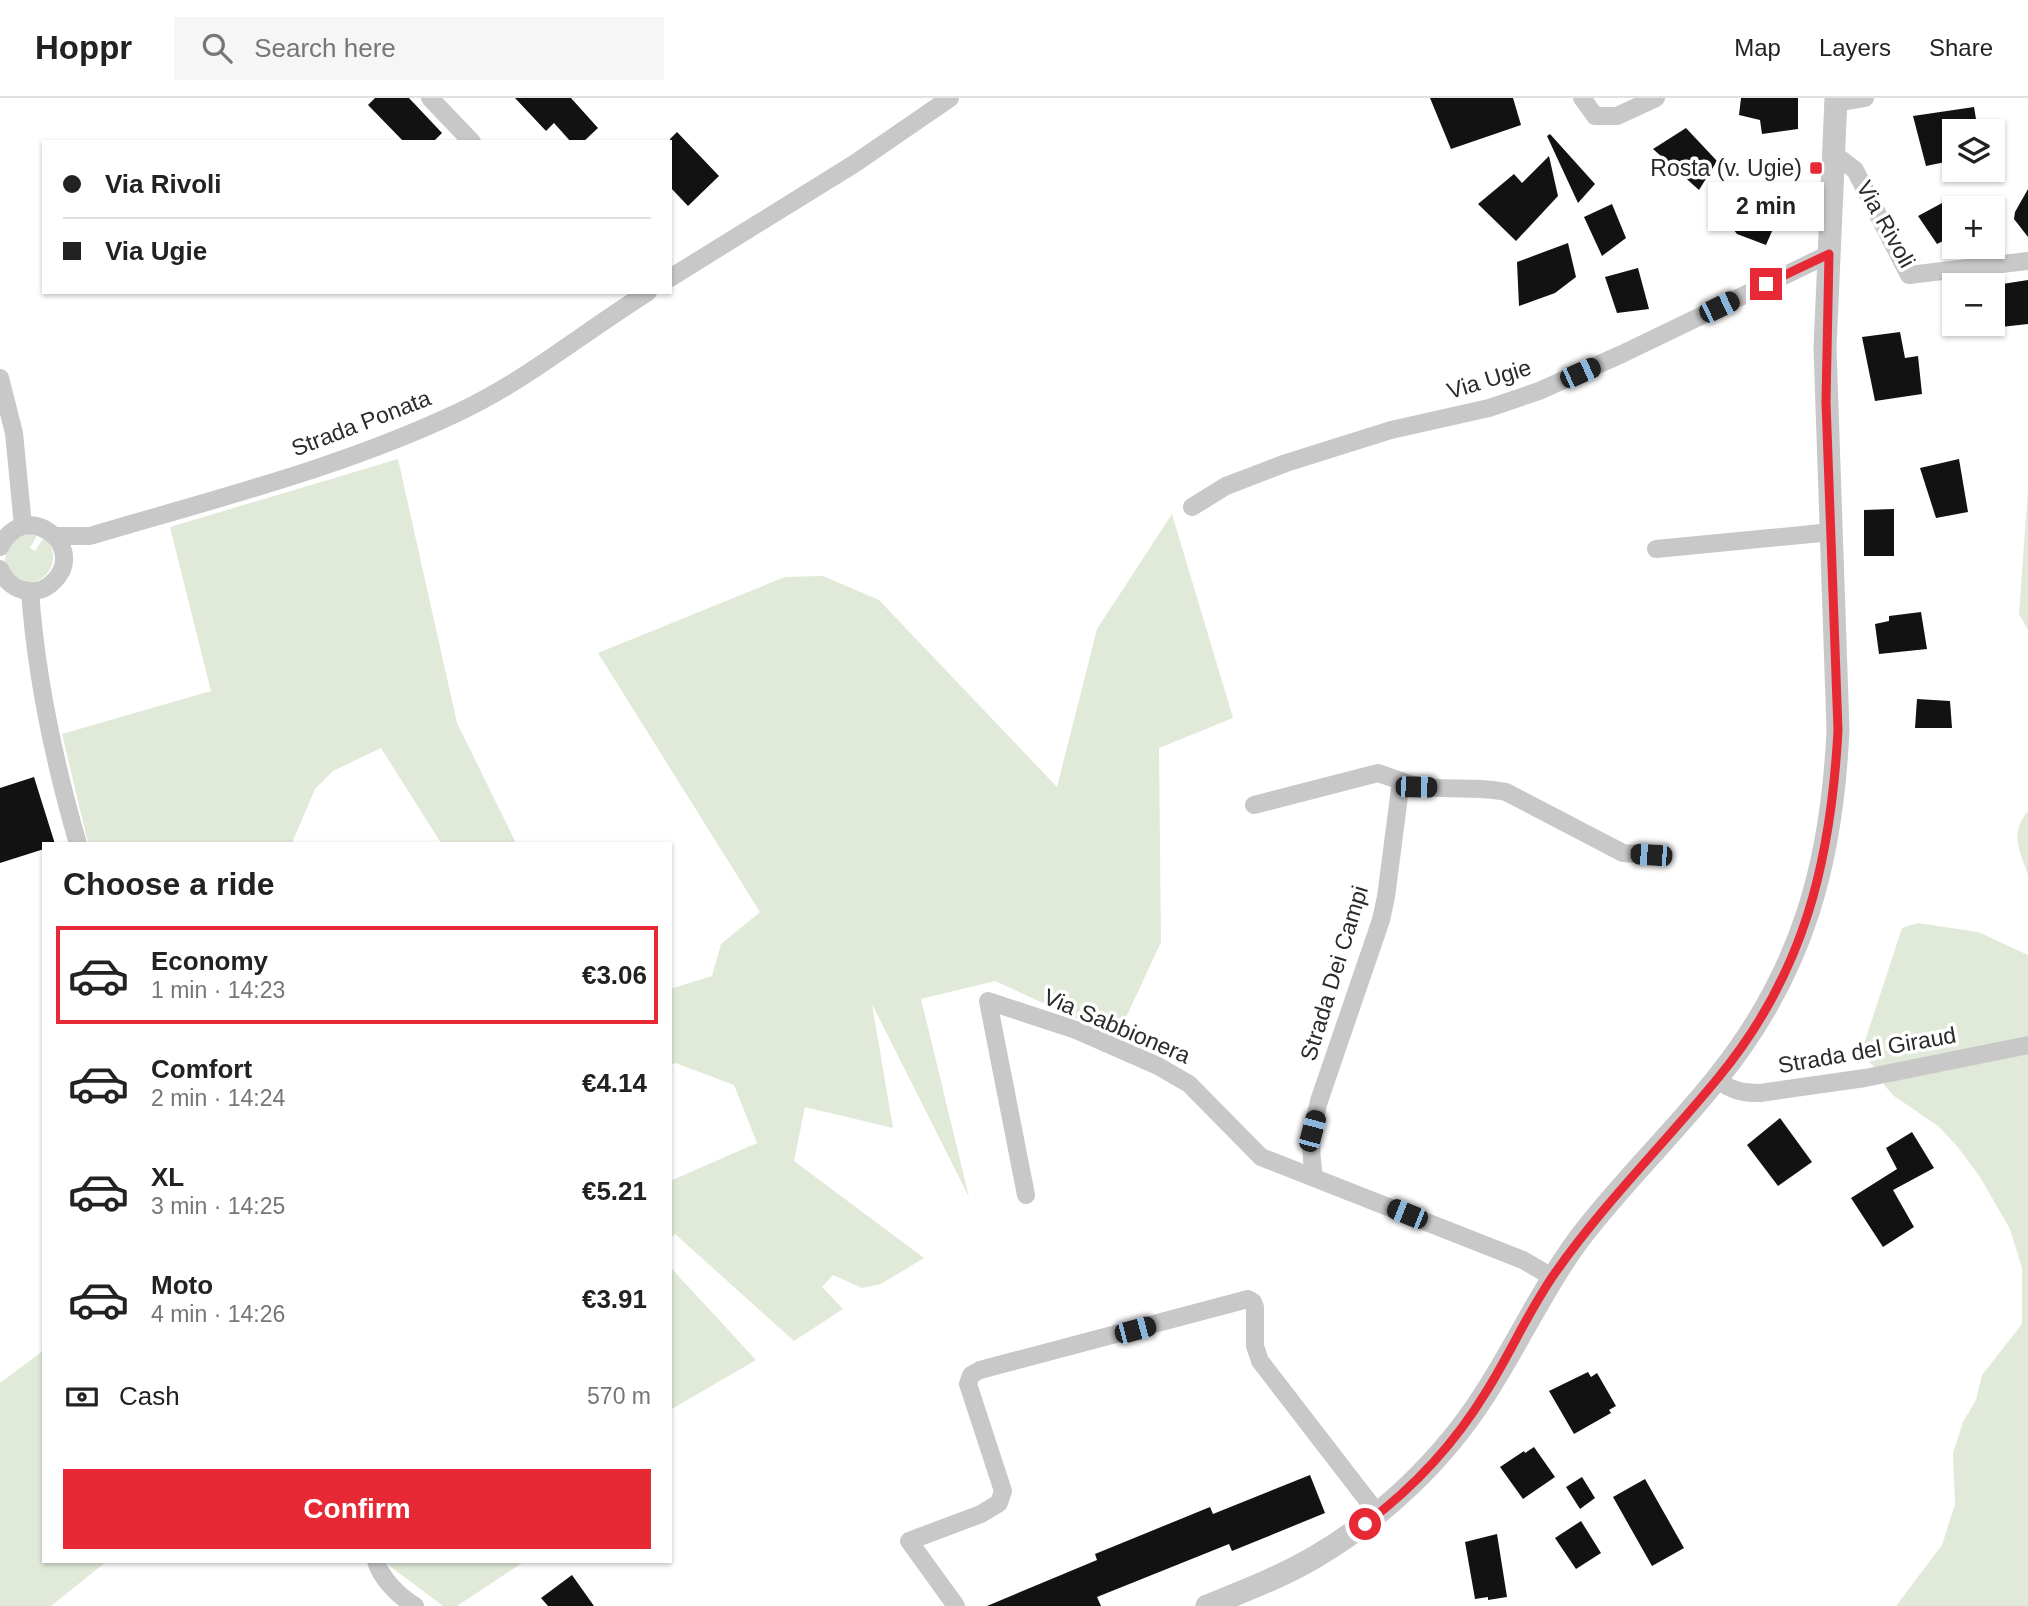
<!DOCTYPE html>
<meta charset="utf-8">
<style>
:root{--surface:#fff;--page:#f6f6f6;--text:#222;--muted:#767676;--line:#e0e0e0;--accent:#e72935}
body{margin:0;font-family:Helvetica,sans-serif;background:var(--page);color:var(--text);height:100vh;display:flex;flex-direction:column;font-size:26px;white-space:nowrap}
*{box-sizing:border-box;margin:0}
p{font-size:23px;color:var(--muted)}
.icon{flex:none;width:38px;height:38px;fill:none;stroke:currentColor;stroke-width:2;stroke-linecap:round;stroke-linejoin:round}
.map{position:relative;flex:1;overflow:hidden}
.drawer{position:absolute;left:42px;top:744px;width:630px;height:721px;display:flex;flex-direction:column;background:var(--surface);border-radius:0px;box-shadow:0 2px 5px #0004}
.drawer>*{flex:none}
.hud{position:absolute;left:42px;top:42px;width:630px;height:154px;border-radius:0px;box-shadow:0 2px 5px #0004;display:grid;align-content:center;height:154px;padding:0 21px;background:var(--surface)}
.tools{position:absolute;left:1942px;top:21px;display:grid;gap:14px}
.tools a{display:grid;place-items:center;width:63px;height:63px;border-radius:0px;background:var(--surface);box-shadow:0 2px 5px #0004;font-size:35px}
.end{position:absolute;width:32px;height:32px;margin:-16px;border:9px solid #e72935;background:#fff;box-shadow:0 0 0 4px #fff}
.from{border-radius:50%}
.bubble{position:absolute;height:49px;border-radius:0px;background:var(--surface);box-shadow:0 2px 5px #0004;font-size:23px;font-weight:800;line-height:49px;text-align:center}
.car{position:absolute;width:21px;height:42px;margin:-21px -10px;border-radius:9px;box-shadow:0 0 5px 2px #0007;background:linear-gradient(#222 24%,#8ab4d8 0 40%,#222 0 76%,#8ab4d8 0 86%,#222 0)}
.hud b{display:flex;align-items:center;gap:24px;height:66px;font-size:26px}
.hud b+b{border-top:2px solid var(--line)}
.hud i{width:18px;height:18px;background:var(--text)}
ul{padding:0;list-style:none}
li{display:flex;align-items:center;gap:21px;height:98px;margin:0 14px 10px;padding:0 7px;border:4px solid transparent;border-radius:0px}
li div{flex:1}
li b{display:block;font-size:26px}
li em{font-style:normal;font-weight:800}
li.on{border-color:var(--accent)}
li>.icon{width:63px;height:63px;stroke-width:1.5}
h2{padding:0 21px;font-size:32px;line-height:84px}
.pay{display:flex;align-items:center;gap:18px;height:77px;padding:0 21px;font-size:26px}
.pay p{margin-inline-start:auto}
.cta{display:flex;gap:14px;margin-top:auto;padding:14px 21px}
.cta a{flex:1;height:80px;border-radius:0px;background:var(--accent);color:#fff;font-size:28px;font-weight:800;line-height:80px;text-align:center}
header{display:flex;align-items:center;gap:42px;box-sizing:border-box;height:98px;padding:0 35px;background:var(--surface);border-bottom:2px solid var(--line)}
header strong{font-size:33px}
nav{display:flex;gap:38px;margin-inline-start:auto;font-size:24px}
.search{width:490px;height:63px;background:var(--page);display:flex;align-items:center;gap:18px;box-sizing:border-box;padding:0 24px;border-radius:0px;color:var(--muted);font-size:26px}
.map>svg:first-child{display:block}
.green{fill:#e1ead8}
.building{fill:#121212}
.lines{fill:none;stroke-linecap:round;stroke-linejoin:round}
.minor{stroke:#c8c8c8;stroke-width:18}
.tertiary{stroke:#c8c8c8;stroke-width:23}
.route{stroke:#e72935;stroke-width:9}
.poi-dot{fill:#e72935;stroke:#fff;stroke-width:2.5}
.labels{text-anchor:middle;stroke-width:7;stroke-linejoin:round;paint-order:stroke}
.poi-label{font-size:23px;fill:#2b2b2b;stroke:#fff;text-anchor:end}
.street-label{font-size:23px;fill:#2b2b2b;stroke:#fff}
</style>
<header>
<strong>Hoppr</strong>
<div class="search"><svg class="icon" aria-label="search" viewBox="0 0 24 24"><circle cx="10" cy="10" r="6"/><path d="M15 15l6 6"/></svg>Search here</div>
<nav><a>Map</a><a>Layers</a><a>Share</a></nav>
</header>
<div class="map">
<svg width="2028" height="1508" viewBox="0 0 2028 1508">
<rect width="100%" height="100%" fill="#fff"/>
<g class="green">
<path d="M398 361 457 625 516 745H441L381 650 333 673 315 691 292 745H88L62 636 211 593 170 429Z"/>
<path d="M2028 391V532L2019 516Z"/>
<path d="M1172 416 1233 620 1159 650 1161 844 1117 939 995 883 921 901 969 1099 872 906 893 1030 805 1009 794 1063 924 1160 881 1186 862 1190 833 1177 822 1189 843 1211 794 1243 675 1136 670 1140V1083L757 1045 734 987 675 965 670 967V891L712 878 721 846 760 814 598 555 785 479 823 478 879 502 1057 689 1097 531Z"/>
<path d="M38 436 30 450 35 453 44 439C70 465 35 499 14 479 10 475 8 468 5 464 5 441 18 437 38 436Z"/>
<path d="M2028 713V777C2020 753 2009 735 2028 713Z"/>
<path d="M1918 825 1978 834 2028 857V939L1875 970 1861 955 1902 830Z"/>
<path d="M2028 952V1508H1896L1942 1447 1955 1406 1953 1355 1963 1324 1976 1302 1982 1277 2022 1226V1170L2010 1131 1980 1079 1957 1048 1938 1028 1894 998 1884 987V982Z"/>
<path d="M670 1169 756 1262 670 1312Z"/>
<path d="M44 1252V1463H107L51 1508H0V1285Z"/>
<path d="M387 1463H525L457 1508H443L387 1466Z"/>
</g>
<g class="building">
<path d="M375 0H409L442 35 433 44H404L368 7Z"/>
<path d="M515 0H571L598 30 583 44H571L554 25 546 33Z"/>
<path d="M1430 0H1513L1521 27 1451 51Z"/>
<path d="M1741 0H1798V31L1762 36 1760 22 1739 17Z"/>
<path d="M1974 9 1978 33H1955V62L1926 68 1913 18Z"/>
<path d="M1686 30 1717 63 1699 92 1653 51Z"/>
<path d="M677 34 719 78 688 108 670 89V41Z"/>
<path d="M1550 36 1595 86 1578 105 1547 38Z"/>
<path d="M1549 58 1558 98 1516 143 1478 106 1514 76 1522 85Z"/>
<path d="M1746 88 1760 104 1782 110 1766 147 1737 136 1719 113Z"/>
<path d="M2028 91V139L2014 121 2015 114Z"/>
<path d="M1955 98V137L1937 146 1918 118Z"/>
<path d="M1612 106 1626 140 1602 158 1584 119Z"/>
<path d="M1568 145 1576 179 1555 195 1519 208 1517 164Z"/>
<path d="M1638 170 1649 211 1617 215 1605 179Z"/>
<path d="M2028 182V226L2001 229 1996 187Z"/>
<path d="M1900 234 1905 260 1918 258 1922 296 1875 303 1862 239Z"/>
<path d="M1959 361 1968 414 1936 420 1920 370Z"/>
<path d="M1894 411V458H1864V412Z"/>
<path d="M1921 514 1927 551 1879 556 1875 526 1889 523V518Z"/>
<path d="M1917 601 1950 603 1952 630H1915Z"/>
<path d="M34 679 55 746H44V751L0 765V690Z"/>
<path d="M1780 1020 1812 1064 1778 1088 1747 1047Z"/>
<path d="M1912 1034 1934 1070 1893 1092 1914 1129 1883 1149 1851 1100 1897 1071 1886 1050Z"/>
<path d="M1588 1274 1591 1279 1597 1275 1616 1308 1609 1312 1611 1315 1574 1336 1549 1293Z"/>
<path d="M1534 1349 1555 1379 1523 1401 1500 1369 1524 1353 1525 1355Z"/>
<path d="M1310 1377 1325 1415 1232 1453 1229 1446 1097 1499 1101 1508H987L1097 1462 1095 1456 1210 1409 1213 1416Z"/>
<path d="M1582 1379 1595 1400 1580 1411 1566 1389Z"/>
<path d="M1645 1381 1684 1450 1652 1468 1613 1399Z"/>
<path d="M1581 1423 1601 1455 1576 1471 1555 1440Z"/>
<path d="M1497 1436 1507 1499 1488 1502V1499L1475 1501 1465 1444Z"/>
<path d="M572 1477 594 1508H548L541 1500Z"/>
</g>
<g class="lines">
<g class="minor">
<path d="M430 0 472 44"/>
<path d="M1582 0 1595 18H1617L1656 0"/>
<path d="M1836 5 1865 0"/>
<path d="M1834 56 1855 72 1909 177 2028 163"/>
<path d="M670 180 854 66 950 0"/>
<path d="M0 280 14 335 23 428"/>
<path d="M1192 409 1226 388 1286 365 1391 332 1489 310 1539 293 1622 256 1829 156"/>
<path d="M56 438H90C214 401 341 370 459 314 527 282 584 234 648 194"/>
<path d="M0 449C25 398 90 449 53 484 47 490 38 494 29 493 15 492 5 483 0 471"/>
<path d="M1656 451 1832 434"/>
<path d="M30 493C36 579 54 663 78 746"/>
<path d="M1401 683C1434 696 1471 686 1506 694L1623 755 1651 757"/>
<path d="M1254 707 1378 675 1401 683 1386 799 1381 822 1319 1003C1311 1036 1309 1045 1314 1079"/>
<path d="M1717 981C1731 993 1743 995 1760 995L1865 980 2028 947"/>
<path d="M1026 1097 988 903 1076 932 1158 968 1189 986 1261 1059 1523 1162 1552 1179"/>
<path d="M376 1463C381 1481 400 1499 415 1508"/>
<path d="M956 1508 909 1443 981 1416 999 1405 1003 1393 968 1286 971 1277 980 1272 1248 1201 1253 1204 1255 1209V1248L1260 1263 1378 1416"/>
</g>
<path class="tertiary" d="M1207 1508C1244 1493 1281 1479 1315 1459 1383 1419 1443 1362 1485 1296 1518 1245 1543 1190 1579 1141 1622 1084 1675 1034 1719 978 1803 873 1832 764 1838 632L1825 250 1836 0"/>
</g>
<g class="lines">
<path class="route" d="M1365 1426C1412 1391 1455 1345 1486 1294 1510 1256 1529 1212 1555 1175 1604 1105 1664 1046 1718 980 1804 876 1831 764 1838 632L1826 304 1829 156 1766 186"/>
</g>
<rect class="poi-dot" x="1809" y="63" width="14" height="14" rx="3.5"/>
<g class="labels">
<g class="poi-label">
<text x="1802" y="78">Rosta (v. Ugie)</text>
</g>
<g class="street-label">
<text transform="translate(1886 126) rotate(61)" y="8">Via Rivoli</text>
<text transform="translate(1489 281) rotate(-17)" y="8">Via Ugie</text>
<text transform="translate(361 325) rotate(-21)" y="8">Strada Ponata</text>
<text transform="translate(1334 875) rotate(-73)" y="8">Strada Dei Campi</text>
<text transform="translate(1117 928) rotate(23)" y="8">Via Sabbionera</text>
<text transform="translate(1867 952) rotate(-10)" y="8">Strada del Giraud</text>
</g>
</g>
</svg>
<div class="tools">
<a><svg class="icon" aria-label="layers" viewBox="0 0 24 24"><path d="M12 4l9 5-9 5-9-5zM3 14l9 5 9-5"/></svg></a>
<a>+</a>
<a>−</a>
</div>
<i class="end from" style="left:1365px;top:1426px"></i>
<i class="end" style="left:1766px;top:186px"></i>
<div class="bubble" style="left:1708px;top:84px;width:116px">2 min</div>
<i class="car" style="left:1719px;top:209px;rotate:64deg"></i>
<i class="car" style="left:1580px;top:275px;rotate:66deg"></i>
<i class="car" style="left:1416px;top:689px;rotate:91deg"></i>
<i class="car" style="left:1651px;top:757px;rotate:274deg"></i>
<i class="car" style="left:1312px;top:1033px;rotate:15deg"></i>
<i class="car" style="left:1407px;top:1116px;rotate:292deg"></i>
<i class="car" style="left:1135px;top:1232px;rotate:75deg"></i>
<div class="hud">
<b><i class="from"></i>Via Rivoli</b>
<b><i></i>Via Ugie</b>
</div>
<section class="drawer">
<h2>Choose a ride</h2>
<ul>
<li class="on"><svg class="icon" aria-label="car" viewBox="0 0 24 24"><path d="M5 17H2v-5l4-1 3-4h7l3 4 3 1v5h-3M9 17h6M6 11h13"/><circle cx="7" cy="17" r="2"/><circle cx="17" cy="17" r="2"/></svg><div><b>Economy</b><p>1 min · 14:23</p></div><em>€3.06</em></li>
<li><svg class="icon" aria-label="car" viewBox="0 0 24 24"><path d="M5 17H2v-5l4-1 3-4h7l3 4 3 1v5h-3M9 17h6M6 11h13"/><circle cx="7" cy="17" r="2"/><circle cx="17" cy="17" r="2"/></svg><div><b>Comfort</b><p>2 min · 14:24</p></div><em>€4.14</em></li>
<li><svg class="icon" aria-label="car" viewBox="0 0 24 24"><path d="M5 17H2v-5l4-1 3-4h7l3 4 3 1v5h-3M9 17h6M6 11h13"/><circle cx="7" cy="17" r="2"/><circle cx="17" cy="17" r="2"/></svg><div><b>XL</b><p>3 min · 14:25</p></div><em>€5.21</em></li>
<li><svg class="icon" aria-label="car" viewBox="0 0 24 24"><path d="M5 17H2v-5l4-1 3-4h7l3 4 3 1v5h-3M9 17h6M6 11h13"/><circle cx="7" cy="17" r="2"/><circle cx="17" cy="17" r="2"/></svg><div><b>Moto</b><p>4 min · 14:26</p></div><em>€3.91</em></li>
</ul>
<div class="pay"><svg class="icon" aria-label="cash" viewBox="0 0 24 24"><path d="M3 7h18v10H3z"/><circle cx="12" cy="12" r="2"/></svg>Cash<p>570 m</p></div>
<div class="cta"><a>Confirm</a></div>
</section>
</div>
